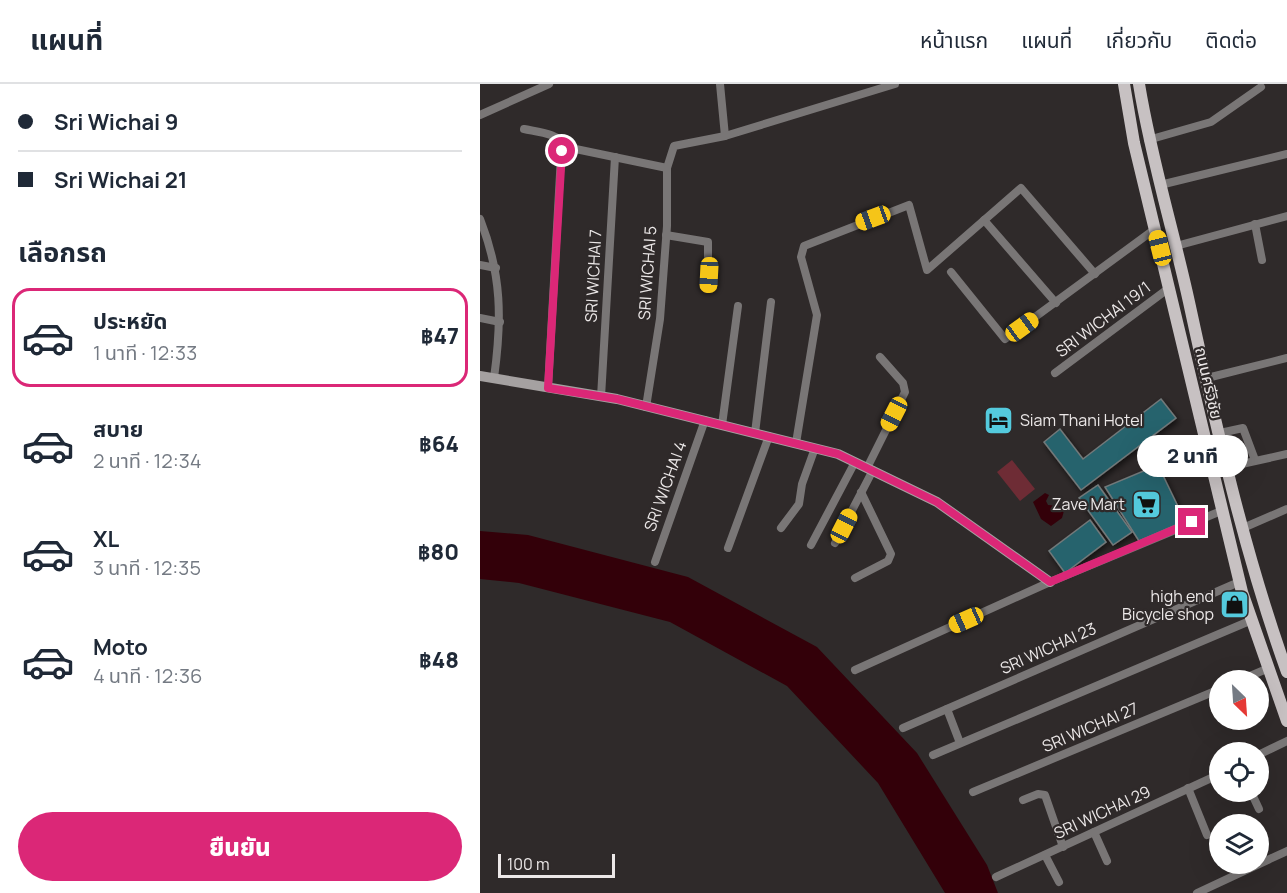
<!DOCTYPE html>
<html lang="th">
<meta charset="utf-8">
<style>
:root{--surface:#fff;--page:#f6f6f7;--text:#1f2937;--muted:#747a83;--line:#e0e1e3;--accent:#db2777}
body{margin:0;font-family:Manrope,"Noto Sans Thai",sans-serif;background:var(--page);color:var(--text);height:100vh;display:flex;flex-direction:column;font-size:22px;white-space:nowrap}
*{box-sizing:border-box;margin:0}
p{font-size:20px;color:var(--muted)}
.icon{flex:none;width:33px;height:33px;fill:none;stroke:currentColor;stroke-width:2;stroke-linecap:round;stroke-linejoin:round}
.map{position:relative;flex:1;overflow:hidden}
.sheet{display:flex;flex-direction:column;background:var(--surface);width:480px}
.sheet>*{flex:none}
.hud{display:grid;align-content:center;height:132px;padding:0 18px;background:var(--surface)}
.needle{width:39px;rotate:155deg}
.fabs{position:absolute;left:729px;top:586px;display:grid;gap:12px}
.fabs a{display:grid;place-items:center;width:60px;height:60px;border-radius:50%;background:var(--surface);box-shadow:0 6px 24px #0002;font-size:30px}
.scale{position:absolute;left:18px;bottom:15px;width:117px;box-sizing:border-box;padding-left:6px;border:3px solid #ece8e8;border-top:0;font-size:16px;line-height:21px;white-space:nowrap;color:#ece8e8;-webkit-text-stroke:4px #2f2a2a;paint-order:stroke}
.end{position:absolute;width:27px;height:27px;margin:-14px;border:8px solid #db2777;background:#fff;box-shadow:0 0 0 3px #fff}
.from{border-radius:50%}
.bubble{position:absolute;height:42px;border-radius:21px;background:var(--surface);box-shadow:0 6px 24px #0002;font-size:20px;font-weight:800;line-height:42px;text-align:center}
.car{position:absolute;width:18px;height:36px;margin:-18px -9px;border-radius:8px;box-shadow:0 0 4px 2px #0007;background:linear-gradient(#f5c518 24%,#345 0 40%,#f5c518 0 76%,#345 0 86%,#f5c518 0)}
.hud b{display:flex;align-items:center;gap:21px;height:57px;font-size:22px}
.hud b+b{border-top:2px solid var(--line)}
.hud i{width:15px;height:15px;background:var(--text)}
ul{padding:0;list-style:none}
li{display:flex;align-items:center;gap:18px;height:99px;margin:0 12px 9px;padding:0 6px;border:3px solid transparent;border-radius:18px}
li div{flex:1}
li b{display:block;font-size:22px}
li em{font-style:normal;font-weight:800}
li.current{border-color:var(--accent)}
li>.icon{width:54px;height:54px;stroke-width:1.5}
h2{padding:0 18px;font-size:27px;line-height:72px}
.primary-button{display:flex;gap:12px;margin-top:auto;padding:12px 18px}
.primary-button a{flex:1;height:69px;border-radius:36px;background:var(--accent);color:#fff;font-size:24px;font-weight:800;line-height:69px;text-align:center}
header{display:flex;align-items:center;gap:36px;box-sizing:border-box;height:84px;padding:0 30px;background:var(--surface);border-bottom:2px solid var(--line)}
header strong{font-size:28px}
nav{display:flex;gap:33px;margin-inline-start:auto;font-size:21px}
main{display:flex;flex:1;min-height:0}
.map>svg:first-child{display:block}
.green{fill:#6e2c35}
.water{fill:#330009}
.building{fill:#25636d;stroke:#72797a;stroke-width:1.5;filter:url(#shadow)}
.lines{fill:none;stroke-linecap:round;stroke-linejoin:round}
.street{stroke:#797676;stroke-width:8}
.secondary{stroke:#a5a1a1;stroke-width:10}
.primary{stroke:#c7c1c2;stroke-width:12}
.route{stroke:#db2777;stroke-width:8}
.labels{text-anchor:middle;stroke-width:4.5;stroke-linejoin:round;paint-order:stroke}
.street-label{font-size:16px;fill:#ece8e8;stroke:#2f2a2a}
.poi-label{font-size:16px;fill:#ece8e8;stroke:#2f2a2a;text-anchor:end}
</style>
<header>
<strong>แผนที่</strong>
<nav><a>หน้าแรก</a><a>แผนที่</a><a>เกี่ยวกับ</a><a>ติดต่อ</a></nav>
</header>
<main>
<section class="sheet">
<div class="hud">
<b><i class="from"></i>Sri Wichai 9</b>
<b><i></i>Sri Wichai 21</b>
</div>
<h2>เลือกรถ</h2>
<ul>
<li class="current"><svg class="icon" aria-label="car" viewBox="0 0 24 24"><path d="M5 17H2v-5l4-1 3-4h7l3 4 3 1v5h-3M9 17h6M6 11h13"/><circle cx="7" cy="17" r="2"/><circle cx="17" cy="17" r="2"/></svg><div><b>ประหยัด</b><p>1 นาที · 12:33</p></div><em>฿47</em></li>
<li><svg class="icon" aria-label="car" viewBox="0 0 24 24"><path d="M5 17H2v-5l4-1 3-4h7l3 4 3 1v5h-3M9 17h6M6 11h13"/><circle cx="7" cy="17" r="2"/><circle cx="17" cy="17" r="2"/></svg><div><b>สบาย</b><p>2 นาที · 12:34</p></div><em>฿64</em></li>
<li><svg class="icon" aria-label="car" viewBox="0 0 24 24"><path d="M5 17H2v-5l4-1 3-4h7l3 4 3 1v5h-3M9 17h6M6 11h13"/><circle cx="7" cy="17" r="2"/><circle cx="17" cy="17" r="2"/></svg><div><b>XL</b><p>3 นาที · 12:35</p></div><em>฿80</em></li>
<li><svg class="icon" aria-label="car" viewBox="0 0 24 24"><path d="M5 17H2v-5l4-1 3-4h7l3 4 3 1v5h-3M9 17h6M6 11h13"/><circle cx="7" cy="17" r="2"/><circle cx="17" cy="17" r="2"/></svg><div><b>Moto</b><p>4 นาที · 12:36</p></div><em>฿48</em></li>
</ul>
<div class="primary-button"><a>ยืนยัน</a></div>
</section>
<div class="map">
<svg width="807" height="809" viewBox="0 0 807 809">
<defs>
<filter id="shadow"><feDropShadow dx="2" dy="3" stdDeviation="3" flood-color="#0009"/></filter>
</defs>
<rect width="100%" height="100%" fill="#2f2a2a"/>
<path class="green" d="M532 376 555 405 540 417 517 388Z"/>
<g class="water">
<path d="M565 409 569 411 566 417 568 421 580 422 584 427 582 434 571 442 561 435 553 418Z"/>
<path d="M0 447 48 451 208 493 337 563 437 669 507 781 518 809H465L398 699 307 602 190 538 39 499 0 495Z"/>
</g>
<g class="building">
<path d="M681 315 696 334 601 406 564 358 580 345 603 375Z"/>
<path d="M678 381 705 437 659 457 625 403Z"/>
<path d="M618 401 652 448 633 461 599 414Z"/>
<path d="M610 436 626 458 585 489 569 467Z"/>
</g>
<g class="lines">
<g class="street">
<path d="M240 0 245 52"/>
<path d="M0 31 69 0"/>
<path d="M44 45C58 48 79 49 86 63"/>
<path d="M668 56 731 38 781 3"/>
<path d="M86 63 187 84"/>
<path d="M680 101 807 70"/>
<path d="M0 135C22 191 22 236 14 294"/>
<path d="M504 136 576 219"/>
<path d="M775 140 782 176"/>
<path d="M186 151 228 158V205"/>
<path d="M696 162 807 132"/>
<path d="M0 181 16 184"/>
<path d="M471 188 525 255 675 145"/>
<path d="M0 234 20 238"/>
<path d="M575 289 689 204"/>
<path d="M727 294 807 274"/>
<path d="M68 304 81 72 86 63"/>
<path d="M121 313 135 73"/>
<path d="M166 323 180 235 187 142V84L194 62 245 52 415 0"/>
<path d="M242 341 258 222"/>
<path d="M275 349 291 218"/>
<path d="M740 349 763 344 775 376"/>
<path d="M316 359 337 231 321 173 324 162 429 121 447 186 541 104 615 190"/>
<path d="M748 383 807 370"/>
<path d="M387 384 425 308 423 299 400 273"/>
<path d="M301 444 319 420 322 400 335 364"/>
<path d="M763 444 807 425"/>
<path d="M355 459 393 386"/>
<path d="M331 461 375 378"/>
<path d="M248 464 289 352"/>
<path d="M175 478 225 336"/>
<path d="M375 494 408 477 411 470 381 408"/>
<path d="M375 586 570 498 741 427"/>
<path d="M758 597 789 584"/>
<path d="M467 625 480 659"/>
<path d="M423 644 759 498"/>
<path d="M453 671 772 536"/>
<path d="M778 671 807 657"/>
<path d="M708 704 727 751"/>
<path d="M493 708 740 605"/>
<path d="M771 708 779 725"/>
<path d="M543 716 558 710 565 711 583 763"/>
<path d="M614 748 627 777"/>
<path d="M565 771 579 798"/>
<path d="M516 793 740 690"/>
<path d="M717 809 807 767"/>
</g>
<path class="secondary" d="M0 292 137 315 358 370 457 418 570 498"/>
<g class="primary">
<path d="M644 0 654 59 762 508 807 637"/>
<path d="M659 0C671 74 693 145 709 218 736 343 764 468 807 588"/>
</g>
</g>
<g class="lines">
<path class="route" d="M82 67 68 304 137 315 358 370 457 418 570 498 712 438"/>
</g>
<defs>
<symbol id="hotel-square" viewBox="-11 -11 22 22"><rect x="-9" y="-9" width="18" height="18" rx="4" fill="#54cadd" stroke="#2f2a2a"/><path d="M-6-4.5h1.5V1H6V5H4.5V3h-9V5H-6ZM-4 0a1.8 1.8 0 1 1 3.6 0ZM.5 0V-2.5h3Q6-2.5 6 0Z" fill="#111"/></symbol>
<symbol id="supermarket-square" viewBox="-11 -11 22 22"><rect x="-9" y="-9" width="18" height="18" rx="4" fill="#54cadd" stroke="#2f2a2a"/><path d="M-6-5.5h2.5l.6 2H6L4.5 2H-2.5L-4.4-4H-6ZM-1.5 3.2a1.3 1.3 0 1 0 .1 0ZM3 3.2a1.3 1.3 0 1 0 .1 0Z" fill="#111"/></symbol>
<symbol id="shop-square" viewBox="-11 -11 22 22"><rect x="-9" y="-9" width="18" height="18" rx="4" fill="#54cadd" stroke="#2f2a2a"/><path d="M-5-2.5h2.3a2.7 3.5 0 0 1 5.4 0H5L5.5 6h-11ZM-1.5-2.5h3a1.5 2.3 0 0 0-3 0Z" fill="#111"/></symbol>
</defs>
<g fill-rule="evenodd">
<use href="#hotel-square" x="502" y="320" width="33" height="33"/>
<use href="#supermarket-square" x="650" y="404" width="33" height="33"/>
<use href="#shop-square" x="738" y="504" width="33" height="33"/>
</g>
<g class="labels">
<g class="street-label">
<text transform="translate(167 189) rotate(-86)" y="6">SRI WICHAI 5</text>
<text transform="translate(113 192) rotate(-87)" y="6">SRI WICHAI 7</text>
<text transform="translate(623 235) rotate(-37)" y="6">SRI WICHAI 19/1</text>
<text transform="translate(729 299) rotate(77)" y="6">ถนนศรีวิชัย</text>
<text transform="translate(185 402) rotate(-70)" y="6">SRI WICHAI 4</text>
<text transform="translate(568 564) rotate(-24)" y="6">SRI WICHAI 23</text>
<text transform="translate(610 643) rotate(-23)" y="6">SRI WICHAI 27</text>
<text transform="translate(622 728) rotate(-25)" y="6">SRI WICHAI 29</text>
</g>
<g class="poi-label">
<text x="540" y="342" text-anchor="start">Siam Thani Hotel</text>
<text x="645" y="426">Zave Mart</text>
<text x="734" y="518">high end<tspan x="734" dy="18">Bicycle shop</tspan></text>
</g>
</g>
</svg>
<div class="fabs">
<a><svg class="needle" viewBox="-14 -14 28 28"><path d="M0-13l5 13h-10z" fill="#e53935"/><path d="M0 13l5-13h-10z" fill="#747a83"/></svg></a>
<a><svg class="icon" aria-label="locate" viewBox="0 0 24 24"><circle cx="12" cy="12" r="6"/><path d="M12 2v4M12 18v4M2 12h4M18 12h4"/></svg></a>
<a><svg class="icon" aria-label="layers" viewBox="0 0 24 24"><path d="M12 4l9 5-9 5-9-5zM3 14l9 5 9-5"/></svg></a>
</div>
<div class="scale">100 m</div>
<i class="end from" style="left:82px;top:67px"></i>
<i class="end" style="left:712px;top:438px"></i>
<div class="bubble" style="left:657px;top:351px;width:111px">2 นาที</div>
<i class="car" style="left:393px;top:134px;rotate:250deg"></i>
<i class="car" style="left:680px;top:164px;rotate:346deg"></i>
<i class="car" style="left:229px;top:191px;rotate:183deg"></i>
<i class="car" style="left:542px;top:243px;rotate:54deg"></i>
<i class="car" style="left:414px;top:330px;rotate:207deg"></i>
<i class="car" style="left:364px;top:442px;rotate:27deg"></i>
<i class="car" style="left:486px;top:536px;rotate:246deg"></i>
</div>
</main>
